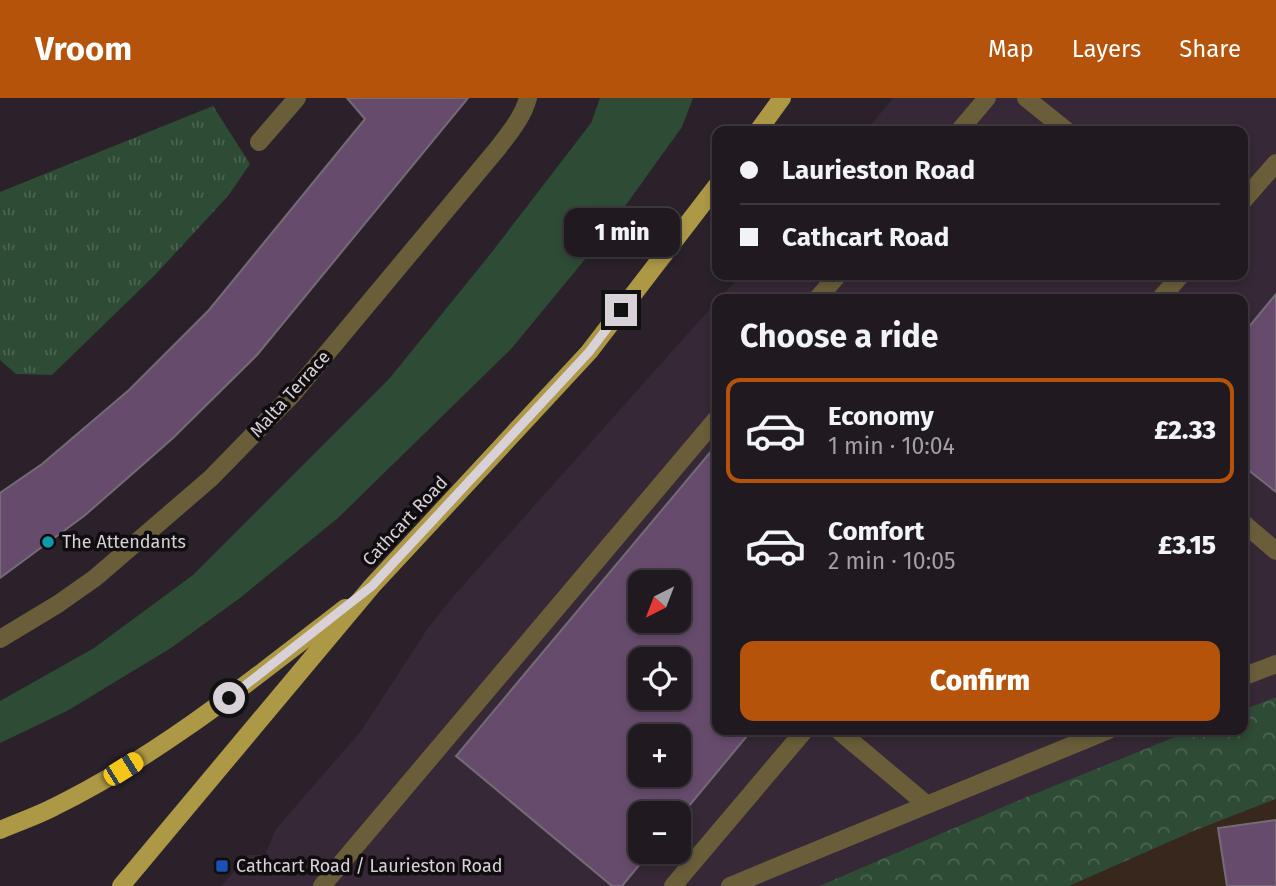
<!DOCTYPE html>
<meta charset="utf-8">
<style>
:root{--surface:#201920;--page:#2d262d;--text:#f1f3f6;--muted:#a2a0a5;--line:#3d383e;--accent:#b45309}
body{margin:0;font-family:"Fira Sans",sans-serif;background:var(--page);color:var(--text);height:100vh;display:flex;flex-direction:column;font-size:26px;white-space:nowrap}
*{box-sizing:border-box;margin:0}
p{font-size:23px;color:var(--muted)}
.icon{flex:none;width:38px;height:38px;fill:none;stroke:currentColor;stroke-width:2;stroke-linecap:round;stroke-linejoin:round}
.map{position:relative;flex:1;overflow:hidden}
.panel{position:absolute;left:712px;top:196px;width:536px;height:441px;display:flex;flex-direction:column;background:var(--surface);border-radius:14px;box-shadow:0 4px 10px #0003,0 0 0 2px var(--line)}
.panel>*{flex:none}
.hud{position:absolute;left:712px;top:28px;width:536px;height:154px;border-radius:14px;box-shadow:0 4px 10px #0003,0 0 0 2px var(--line);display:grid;align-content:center;height:154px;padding:0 28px;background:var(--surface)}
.needle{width:46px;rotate:222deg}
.controls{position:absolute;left:628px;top:472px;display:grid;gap:14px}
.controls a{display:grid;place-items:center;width:63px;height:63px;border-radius:14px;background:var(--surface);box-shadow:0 4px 10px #0003,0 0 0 2px var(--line);font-size:35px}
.end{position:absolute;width:32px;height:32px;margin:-16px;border:9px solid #d8d1d8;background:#111;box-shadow:0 0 0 4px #111}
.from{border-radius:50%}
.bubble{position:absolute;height:49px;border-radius:14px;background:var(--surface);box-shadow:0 4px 10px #0003,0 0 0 2px var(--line);font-size:23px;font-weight:800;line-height:49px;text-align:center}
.car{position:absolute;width:21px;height:42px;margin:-21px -10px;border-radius:9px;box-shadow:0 0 5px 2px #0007;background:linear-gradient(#f5c518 24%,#345 0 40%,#f5c518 0 76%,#345 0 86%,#f5c518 0)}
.hud b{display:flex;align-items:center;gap:24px;height:66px;font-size:26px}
.hud b+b{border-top:2px solid var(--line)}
.hud i{width:18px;height:18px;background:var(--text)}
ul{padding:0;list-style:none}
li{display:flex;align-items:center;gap:21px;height:105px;margin:0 14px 10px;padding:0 14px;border:4px solid transparent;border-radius:14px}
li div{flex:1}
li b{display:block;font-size:26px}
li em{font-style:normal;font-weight:800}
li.on{border-color:var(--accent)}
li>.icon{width:63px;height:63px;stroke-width:1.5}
h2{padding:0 28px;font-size:32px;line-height:84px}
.cta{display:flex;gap:14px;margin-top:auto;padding:14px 28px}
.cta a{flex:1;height:80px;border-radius:14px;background:var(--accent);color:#fff;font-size:28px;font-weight:800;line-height:80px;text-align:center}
header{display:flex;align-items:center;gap:42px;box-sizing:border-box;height:98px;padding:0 35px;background:var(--accent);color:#fff}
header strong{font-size:33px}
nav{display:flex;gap:38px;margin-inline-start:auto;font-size:24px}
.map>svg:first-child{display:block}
.built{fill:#362836;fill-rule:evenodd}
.industrial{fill:#38271d}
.grass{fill:url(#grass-tufts)}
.forest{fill:url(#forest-crowns)}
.green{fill:#2e4b36}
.building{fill:#664b6d;stroke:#746b77;stroke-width:2;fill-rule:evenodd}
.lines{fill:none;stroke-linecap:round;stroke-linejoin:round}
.service{stroke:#695e39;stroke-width:18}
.pedestrian{stroke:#695e39;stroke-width:18}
.minor{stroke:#695e39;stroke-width:18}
.primary{stroke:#ad9846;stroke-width:18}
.route{stroke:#d8d1d8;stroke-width:9}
.culture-dot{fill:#0f9aa8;stroke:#100c10;stroke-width:2.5}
.transit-dot{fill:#1a4fb4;stroke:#100c10;stroke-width:2.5}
.labels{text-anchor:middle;stroke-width:7;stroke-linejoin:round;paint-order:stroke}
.street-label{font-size:18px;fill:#d8d1d8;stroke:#100c10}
.poi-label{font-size:18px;fill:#d8d1d8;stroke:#100c10;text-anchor:start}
</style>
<header>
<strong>Vroom</strong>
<nav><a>Map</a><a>Layers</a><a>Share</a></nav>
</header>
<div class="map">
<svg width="1276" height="788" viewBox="0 0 1276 788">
<defs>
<pattern id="grass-tufts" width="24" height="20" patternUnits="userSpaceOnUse" patternTransform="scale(1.75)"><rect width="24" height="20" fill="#2e4b36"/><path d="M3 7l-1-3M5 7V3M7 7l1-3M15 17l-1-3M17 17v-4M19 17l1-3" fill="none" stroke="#4c6452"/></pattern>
<pattern id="forest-crowns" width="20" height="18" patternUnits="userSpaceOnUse" patternTransform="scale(1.75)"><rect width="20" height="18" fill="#2e4b36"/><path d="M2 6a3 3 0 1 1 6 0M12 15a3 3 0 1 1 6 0" fill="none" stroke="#4c6452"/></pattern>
</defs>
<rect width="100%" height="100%" fill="#2a212a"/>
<g class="built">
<path d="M893 0H1276V599L1243 612 1242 201H719L741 177H1242V33H866Z"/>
<path d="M717 203 718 632H1192L1024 700 819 788H221L248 757H265L276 731 361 633 426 533 451 501ZM640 485H679V523H640ZM640 562H679V600H640ZM640 639H679V677H640ZM640 716H679V754H640Z"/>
</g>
<path class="industrial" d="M1276 701V788H1069L1196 732Z"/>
<path class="grass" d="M213 8 250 66 228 98 155 177 52 277 16 276 0 262V94Z"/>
<path class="forest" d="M1276 599V701L1196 732 1069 788H819L1024 700 1192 632H1242L1243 612Z"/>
<path class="green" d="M600 0H693L682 29 600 143 512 250 338 420 240 500 171 550 67 613 0 645V603L94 550 193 477 389 281 488 159 591 25Z"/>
<g class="building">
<path d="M347 0H468L257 257 173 340 139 370 84 418 0 480V395L42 366 129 292 209 212 365 21Z"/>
<path d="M1276 196V394L1242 367V237Z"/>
<path d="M718 345V632H752L679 720V716H640V754H650L622 788H612L456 658ZM640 485H679V523H640ZM640 562H679V600H640ZM640 639H679V677H640Z"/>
<path d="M1276 722V788H1227L1218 730Z"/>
</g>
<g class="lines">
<g class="service">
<path d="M1026 0 1067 33"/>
<path d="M959 33 987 0"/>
<path d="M1242 104 1276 65"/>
<path d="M817 201 838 177"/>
<path d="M1160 201 1181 177"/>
<path d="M1242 424 1276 453"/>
<path d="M1242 579 1276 566"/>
<path d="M838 632 926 706"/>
<path d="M322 788 718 319"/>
<path d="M673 788 805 632"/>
<path d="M730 788 1109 632"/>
</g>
<path class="pedestrian" d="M259 44 297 0"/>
<path class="minor" d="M0 541 58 506 95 480 211 380 292 297 498 50C510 34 523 19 528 0"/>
<g class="primary">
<path d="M758 33 782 0"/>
<path d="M0 732C18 724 37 718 54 709 160 657 252 582 345 510"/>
<path d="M121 788 372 488 589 254 718 86"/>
</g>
</g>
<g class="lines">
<path class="route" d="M229 600 372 488 589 254 621 212"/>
</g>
<circle class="culture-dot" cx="48" cy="444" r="7"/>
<rect class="transit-dot" x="215" y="761" width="14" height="14" rx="3.5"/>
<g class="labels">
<g class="street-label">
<text transform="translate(290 296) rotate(-48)" y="6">Malta Terrace</text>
<text transform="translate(405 423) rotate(-47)" y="6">Cathcart Road</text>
</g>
<g class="poi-label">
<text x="62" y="450">The Attendants</text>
<text x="236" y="774">Cathcart Road / Laurieston Road</text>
</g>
</g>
</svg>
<div class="controls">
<a><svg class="needle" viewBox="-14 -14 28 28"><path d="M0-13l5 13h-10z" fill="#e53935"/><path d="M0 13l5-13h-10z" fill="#a2a0a5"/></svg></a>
<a><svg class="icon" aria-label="locate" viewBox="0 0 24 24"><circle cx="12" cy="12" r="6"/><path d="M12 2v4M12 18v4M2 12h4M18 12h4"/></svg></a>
<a>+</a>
<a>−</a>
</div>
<i class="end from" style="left:229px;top:600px"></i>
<i class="end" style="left:621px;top:212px"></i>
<div class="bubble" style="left:564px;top:110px;width:116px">1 min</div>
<i class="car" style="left:123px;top:671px;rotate:58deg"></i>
<div class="hud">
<b><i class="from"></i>Laurieston Road</b>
<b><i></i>Cathcart Road</b>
</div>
<section class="panel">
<h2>Choose a ride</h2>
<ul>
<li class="on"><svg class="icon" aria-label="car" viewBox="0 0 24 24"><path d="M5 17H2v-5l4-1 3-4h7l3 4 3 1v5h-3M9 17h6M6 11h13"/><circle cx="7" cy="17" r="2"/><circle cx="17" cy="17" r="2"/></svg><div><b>Economy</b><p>1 min · 10:04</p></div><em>£2.33</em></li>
<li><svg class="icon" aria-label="car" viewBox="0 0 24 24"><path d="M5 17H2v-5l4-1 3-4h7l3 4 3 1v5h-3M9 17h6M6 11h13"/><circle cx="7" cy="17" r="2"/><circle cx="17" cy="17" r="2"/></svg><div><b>Comfort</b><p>2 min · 10:05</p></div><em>£3.15</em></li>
</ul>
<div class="cta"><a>Confirm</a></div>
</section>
</div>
